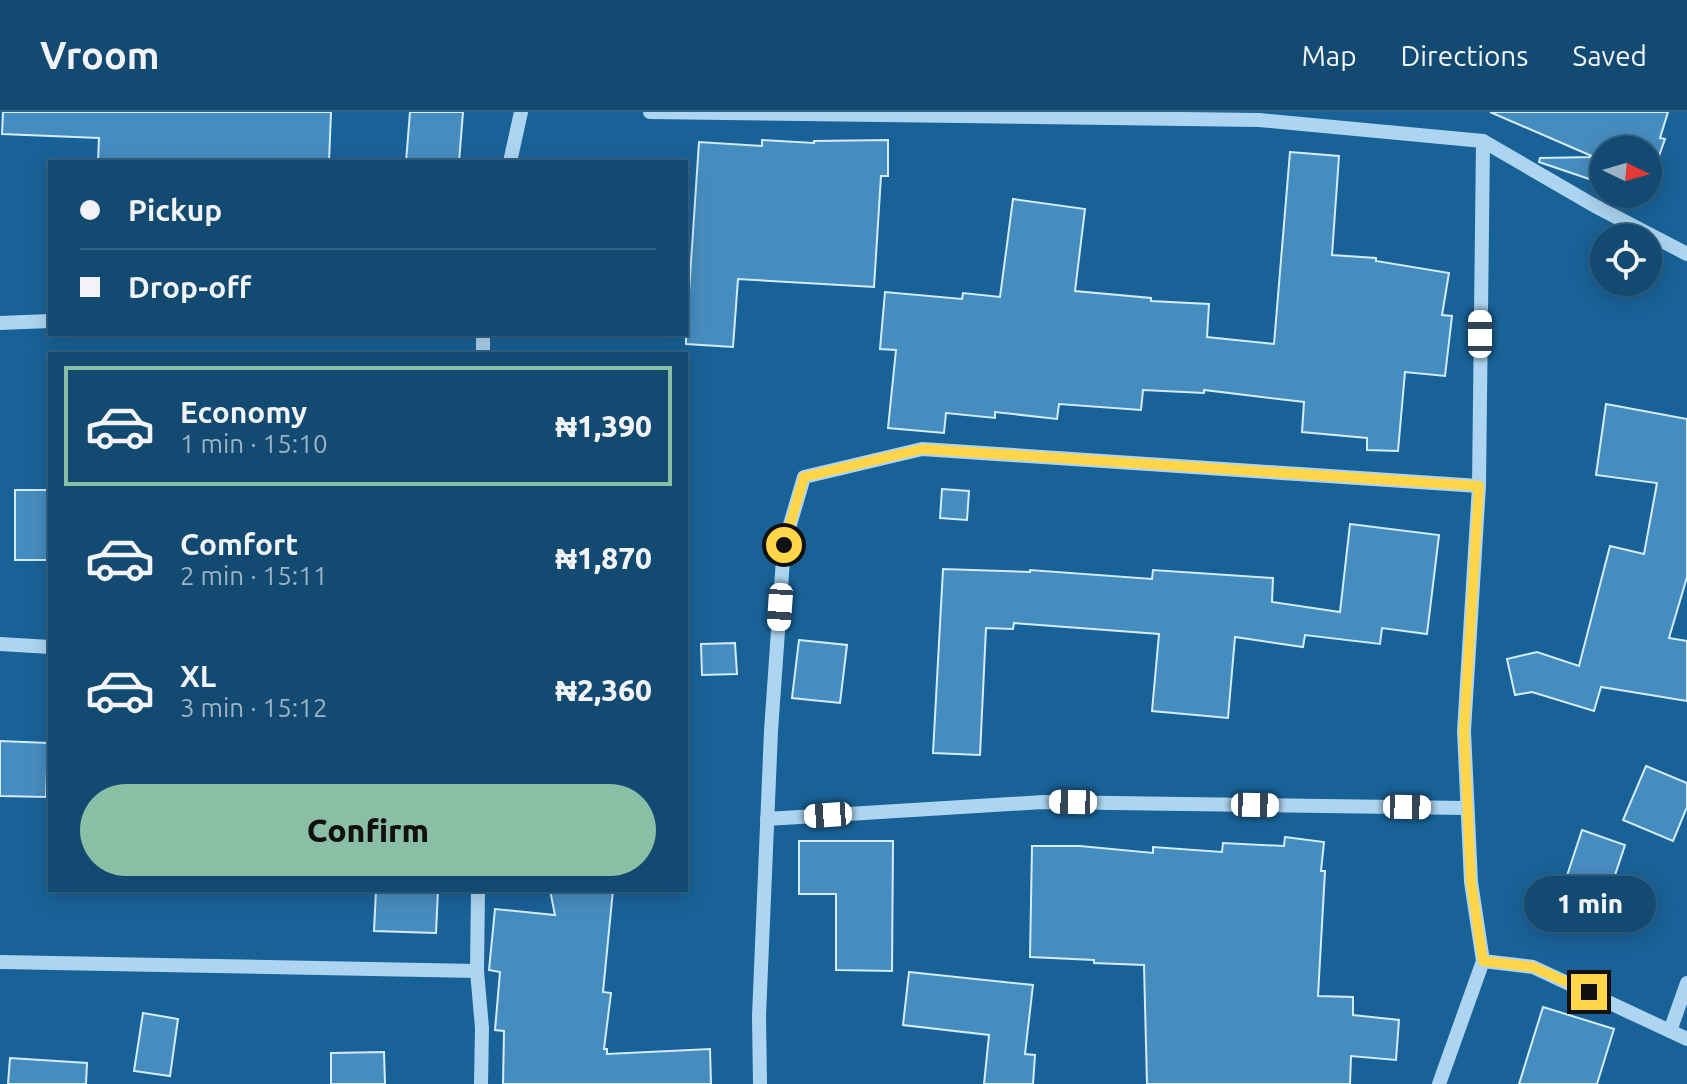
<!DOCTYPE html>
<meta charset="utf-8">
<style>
:root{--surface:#134a71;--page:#205479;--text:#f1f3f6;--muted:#9db3c3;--line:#326284;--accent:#8abfa5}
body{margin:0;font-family:Ubuntu,sans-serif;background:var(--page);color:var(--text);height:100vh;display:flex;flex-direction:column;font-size:30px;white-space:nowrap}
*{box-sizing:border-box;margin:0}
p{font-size:26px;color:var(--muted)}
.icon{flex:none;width:44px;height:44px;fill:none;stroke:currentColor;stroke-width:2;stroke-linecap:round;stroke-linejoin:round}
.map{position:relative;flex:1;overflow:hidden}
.panel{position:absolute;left:48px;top:240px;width:640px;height:540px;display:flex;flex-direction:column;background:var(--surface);border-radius:0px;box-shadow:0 4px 20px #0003,0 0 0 2px var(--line)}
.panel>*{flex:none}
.banner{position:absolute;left:48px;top:48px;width:640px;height:176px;border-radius:0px;box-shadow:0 4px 20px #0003,0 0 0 2px var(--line);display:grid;align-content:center;height:176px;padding:0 32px;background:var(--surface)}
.needle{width:52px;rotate:95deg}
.controls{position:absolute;left:1590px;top:24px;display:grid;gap:16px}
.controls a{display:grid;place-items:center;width:72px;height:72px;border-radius:50%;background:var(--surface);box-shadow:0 4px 20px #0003,0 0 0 2px var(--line);font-size:40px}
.end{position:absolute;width:36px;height:36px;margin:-18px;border:10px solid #ffd54a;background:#111;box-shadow:0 0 0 4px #111}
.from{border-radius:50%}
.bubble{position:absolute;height:56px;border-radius:28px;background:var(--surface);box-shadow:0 4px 20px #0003,0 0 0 2px var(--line);font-size:26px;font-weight:800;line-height:56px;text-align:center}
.car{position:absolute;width:24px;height:48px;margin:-24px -12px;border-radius:10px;box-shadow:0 0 6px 2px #0007;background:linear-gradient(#fff 24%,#345 0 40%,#fff 0 76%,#345 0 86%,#fff 0)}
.banner b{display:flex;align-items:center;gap:28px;height:76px;font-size:30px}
.banner b+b{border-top:2px solid var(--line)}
.banner i{width:20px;height:20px;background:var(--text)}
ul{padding:14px 0 0;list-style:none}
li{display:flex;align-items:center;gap:24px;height:120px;margin:0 16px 12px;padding:0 16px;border:4px solid transparent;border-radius:0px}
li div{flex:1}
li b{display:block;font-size:30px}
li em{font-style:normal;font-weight:800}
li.selected{border-color:var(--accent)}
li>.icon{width:72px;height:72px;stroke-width:1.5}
.action{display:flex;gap:16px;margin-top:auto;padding:16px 32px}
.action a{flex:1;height:92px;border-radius:48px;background:var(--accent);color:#111;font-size:32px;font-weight:800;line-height:92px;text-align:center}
header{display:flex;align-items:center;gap:48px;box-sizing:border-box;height:112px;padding:0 40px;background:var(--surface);border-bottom:2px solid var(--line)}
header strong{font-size:38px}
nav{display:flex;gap:44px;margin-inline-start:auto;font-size:28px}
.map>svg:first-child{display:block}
.building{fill:#468dbf;stroke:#d4ecfb;stroke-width:2}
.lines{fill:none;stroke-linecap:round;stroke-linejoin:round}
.minor{stroke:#add5f1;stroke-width:14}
.route{stroke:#ffd54a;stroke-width:10}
</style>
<header>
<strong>Vroom</strong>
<nav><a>Map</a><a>Directions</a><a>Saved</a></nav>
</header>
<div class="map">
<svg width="1687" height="972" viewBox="0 0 1687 972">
<rect width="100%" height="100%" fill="#196297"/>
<g class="building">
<path d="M3 0H331L329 50H98L99 26 2 22Z"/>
<path d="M410 0H463L459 50H406Z"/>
<path d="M1490 0H1668L1660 26 1665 27 1648 75V38H1604V72L1539 50 1540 46 1594 45Z"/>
<path d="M762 28 814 31V29L888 28V64H881L874 175 738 167 733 235 686 232V180H689L699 30 762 34Z"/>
<path d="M1290 40 1339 44 1332 143 1376 146V149L1449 161 1442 203 1452 204 1445 264 1405 260 1398 339 1367 338V326L1302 320 1304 290 1204 278V281L1143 278 1141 298 1059 292 1057 307 995 300V306L946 301 944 321 888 316 896 238 880 237 885 180 962 187 963 181 1000 185 1013 87 1085 97 1075 179 1151 186V189L1209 192 1207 225 1274 232Z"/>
<path d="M1606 292 1687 307V465L1669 526 1687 529V589L1601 575 1594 599 1532 580 1515 583 1507 547 1537 540 1579 554 1610 434 1644 442 1657 371 1596 363Z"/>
<path d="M942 377 969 379 967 408 940 406Z"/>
<rect x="15" y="378" width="35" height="70"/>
<path d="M1350 412 1439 423 1427 522 1382 516 1380 532 1305 523 1303 535 1235 525 1228 606 1152 599 1159 522 1014 511 1013 517 986 516 980 643 933 641 943 457 1030 460V458L1152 467 1153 458 1273 466 1272 490 1340 500Z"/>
<path d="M799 528 847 533 840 591 792 586Z"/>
<path d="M735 531 737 562 702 563 701 532Z"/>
<path d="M0 629 48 631 46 685 0 684Z"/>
<path d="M1646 654 1687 671V695L1673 729 1623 708Z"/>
<path d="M1582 718 1625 733 1597 817 1554 803Z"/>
<path d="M1285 725 1324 730 1321 759H1325L1318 884 1353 885V903L1399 908 1396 948 1351 944 1350 972H1147L1144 853 1094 851V848L1030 845 1032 734H1080L1153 741V735L1222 740 1223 731 1284 734Z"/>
<path d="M799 729H893L892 859 836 858V782H799Z"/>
<path d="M376 778H438L436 821 374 819Z"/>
<path d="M550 778H613L603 880 611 881 604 937H607V942L710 937 711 972H503L504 919 495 918 500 860 489 858 495 797 555 803Z"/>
<path d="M909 860 1033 873 1025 942 1035 943 1033 972H984L989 923 903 913Z"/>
<path d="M1543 895 1614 917 1597 972H1519Z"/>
<path d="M143 901 178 907 170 964 134 959Z"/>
<path d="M384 940 385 972H331V941Z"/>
<path d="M10 946 87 951 86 972H8Z"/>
</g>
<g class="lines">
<g class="minor">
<path d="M650 0 1259 8 1483 29 1595 94 1687 142"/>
<path d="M510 50 521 0"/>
<path d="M0 211 50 209"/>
<path d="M483 242V222"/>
<path d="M0 532 50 535"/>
<path d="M767 707 1043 690 1467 696"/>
<path d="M478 778 477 859 482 916 481 972"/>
<path d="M1483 849 1533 855 1687 927"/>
<path d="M0 850 477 859"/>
<path d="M1670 919 1687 871"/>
<path d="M760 972 759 904 771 619 784 433 804 365 922 337 1479 374"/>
<path d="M1439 972 1483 849 1471 770 1464 619 1479 374 1483 29"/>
</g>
</g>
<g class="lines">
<path class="route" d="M784 433 804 365 922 337 1479 374 1464 619 1471 770 1483 849 1533 855 1589 880"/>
</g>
</svg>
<div class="controls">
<a><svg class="needle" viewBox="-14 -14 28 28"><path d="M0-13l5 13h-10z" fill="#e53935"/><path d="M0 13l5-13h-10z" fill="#9db3c3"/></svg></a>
<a><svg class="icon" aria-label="locate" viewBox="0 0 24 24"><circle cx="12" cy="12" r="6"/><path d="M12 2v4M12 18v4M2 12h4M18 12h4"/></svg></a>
</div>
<i class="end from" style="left:784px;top:433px"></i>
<i class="end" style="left:1589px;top:880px"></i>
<div class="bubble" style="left:1524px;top:764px;width:132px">1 min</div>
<i class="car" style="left:1480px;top:222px;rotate:0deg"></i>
<i class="car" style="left:780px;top:495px;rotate:184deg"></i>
<i class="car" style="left:1073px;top:690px;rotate:271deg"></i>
<i class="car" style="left:1255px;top:693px;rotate:91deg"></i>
<i class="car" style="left:1407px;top:695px;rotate:91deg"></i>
<i class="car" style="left:828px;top:703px;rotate:266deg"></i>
<div class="banner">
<b><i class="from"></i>Pickup</b>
<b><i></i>Drop-off</b>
</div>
<section class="panel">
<ul>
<li class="selected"><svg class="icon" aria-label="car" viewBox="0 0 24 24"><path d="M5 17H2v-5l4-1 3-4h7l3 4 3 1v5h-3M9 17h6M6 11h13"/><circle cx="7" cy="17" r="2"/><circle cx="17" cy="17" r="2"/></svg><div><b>Economy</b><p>1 min · 15:10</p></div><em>₦1,390</em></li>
<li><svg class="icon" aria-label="car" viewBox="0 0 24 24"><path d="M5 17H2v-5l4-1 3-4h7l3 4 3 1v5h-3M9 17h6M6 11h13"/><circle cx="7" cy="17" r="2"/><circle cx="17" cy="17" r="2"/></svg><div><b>Comfort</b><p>2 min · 15:11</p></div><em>₦1,870</em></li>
<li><svg class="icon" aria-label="car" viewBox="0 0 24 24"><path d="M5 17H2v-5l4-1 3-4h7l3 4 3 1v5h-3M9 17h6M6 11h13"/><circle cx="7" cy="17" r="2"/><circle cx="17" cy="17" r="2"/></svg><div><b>XL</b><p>3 min · 15:12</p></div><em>₦2,360</em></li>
</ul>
<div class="action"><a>Confirm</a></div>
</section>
</div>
